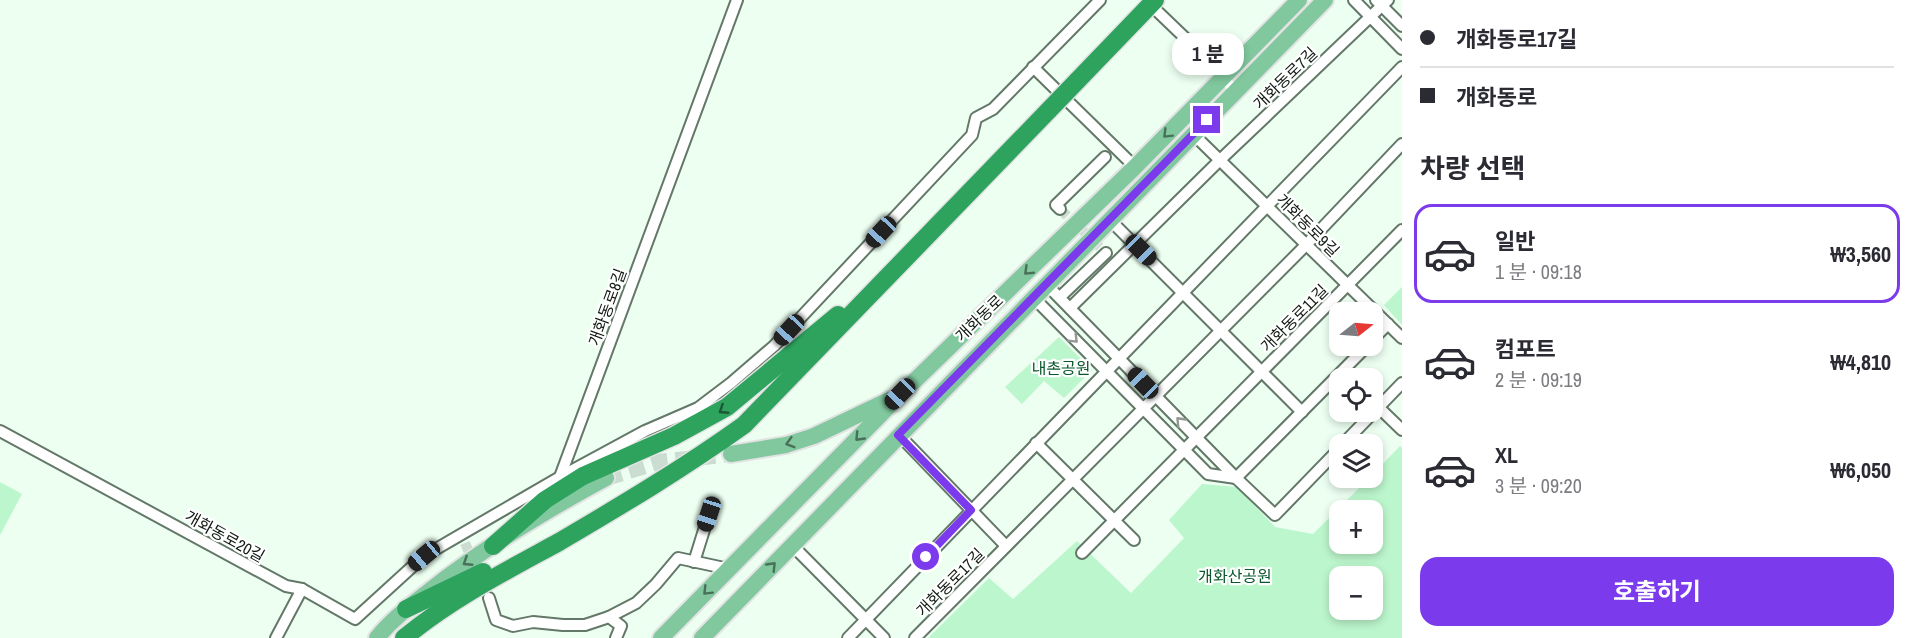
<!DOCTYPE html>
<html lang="ko">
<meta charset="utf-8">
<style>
:root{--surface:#fff;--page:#f2f2f3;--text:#2b2b33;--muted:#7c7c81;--line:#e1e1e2;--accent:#7c3aed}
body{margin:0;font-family:"Archivo Narrow","Noto Sans KR",sans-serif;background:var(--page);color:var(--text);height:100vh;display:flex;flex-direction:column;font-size:22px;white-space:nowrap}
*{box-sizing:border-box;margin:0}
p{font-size:20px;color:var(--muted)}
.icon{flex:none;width:33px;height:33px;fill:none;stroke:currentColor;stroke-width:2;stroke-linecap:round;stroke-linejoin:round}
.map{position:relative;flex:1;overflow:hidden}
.drawer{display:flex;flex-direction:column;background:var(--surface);width:510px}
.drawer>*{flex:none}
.banner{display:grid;align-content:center;height:132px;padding:0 18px;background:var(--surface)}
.needle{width:39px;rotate:73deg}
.fabs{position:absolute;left:1329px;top:302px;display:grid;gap:12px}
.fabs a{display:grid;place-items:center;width:54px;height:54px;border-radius:12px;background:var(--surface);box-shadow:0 3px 9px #0003;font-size:30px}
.end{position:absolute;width:27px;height:27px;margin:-14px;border:8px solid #7c3aed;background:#fff;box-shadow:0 0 0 3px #fff}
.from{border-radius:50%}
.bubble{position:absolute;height:42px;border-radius:18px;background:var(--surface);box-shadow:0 3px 9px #0003;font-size:20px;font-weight:700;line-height:42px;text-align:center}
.car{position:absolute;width:18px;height:36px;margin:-18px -9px;border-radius:8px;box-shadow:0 0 4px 2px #0007;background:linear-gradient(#222 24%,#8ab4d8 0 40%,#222 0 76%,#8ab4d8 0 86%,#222 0)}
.banner b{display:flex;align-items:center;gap:21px;height:57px;font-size:22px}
.banner b+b{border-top:2px solid var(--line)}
.banner i{width:15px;height:15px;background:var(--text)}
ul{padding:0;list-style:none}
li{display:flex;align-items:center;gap:18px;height:99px;margin:0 12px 9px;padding:0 6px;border:3px solid transparent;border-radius:18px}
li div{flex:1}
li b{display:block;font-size:22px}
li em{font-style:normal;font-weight:700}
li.active{border-color:var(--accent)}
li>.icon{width:54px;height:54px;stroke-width:1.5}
h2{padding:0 18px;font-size:27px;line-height:72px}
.action{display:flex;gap:12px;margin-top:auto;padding:12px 18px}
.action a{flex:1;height:69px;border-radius:18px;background:var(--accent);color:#fff;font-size:24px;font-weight:700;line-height:69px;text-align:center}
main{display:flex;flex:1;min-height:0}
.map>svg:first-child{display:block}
.green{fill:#bcf6cc;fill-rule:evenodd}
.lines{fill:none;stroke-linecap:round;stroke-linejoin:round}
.street-tunnel{stroke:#cbdcd0;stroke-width:10;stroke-dasharray:10 5;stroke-linecap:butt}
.primary-tunnel{stroke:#cbdcd0;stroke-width:16;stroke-dasharray:16 8;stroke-linecap:butt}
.street-casing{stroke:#637868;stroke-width:14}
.primary-casing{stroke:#e2e3e3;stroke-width:20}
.highway-casing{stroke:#e2e3e3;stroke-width:21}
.street{stroke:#fff;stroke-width:10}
.primary{stroke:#81c89e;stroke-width:16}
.highway{stroke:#2da35e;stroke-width:18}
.highway-bridge-casing{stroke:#e2e3e3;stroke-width:21;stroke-linecap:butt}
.highway-bridge{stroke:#2da35e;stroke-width:18}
.oneway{stroke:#497058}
.oneway2{stroke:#949895}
.oneway3{stroke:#1e5735}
.route{stroke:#7c3aed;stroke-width:8}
.labels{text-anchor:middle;stroke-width:4.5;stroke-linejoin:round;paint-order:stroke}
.street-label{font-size:16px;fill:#111913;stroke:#fff}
.park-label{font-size:16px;fill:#0a572d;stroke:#fff}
</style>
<main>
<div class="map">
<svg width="1402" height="638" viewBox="0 0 1402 638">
<rect width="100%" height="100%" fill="#ecfff1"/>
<g class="green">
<path d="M1402 287V325L1384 305Z"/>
<path d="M1059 337 1092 370 1064 398 1044 381 1022 404 1005 387Z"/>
<path d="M1400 446 1402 448V638H928L989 578 1013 599 1077 541 1131 593 1184 538 1169 520 1202 484 1237 487 1275 527 1313 534 1370 477H1372L1373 474ZM1340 510H1372V543H1340ZM1340 576H1372V609H1340Z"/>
<path d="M0 482 22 494 0 535Z"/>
</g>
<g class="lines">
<g class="street-tunnel">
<path d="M1060 209 1106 253"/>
<path d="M465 543 474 564"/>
</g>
<path class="primary-tunnel" d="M606 478 658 462 731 454"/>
<defs>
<g id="street">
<path d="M1354 0 1402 49"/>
<path d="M1376 0 1402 26"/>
<path d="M1157 11 1205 57 1235 91"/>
<path d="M1033 67 1135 167"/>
<path d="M1193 134 1402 338"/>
<path d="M1060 209 1056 205 1105 157"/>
<path d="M1109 219 1302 412"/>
<path d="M1046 284 1236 478 1275 515 1340 448"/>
<path d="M1033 297 1208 474 1236 478"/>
<path d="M1060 297 1106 253"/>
<path d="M1070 308 1220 160 1388 0"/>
<path d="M1372 340 1388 324"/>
<path d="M1372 401 1402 430"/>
<path d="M0 431 286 586 302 589 355 619 424 556 560 477 737 0"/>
<path d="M899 435 1006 546"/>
<path d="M1036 443 1134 540"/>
<path d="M1343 444 1402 383"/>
<path d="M560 477 645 431 698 408 731 383 774 346 972 135 976 118 993 109 1100 0"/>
<path d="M1236 478 1368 345"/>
<path d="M792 545 884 638"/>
<path d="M1082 553 1402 230"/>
<path d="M694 562 709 514"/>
<path d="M489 598 496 620 513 626 533 622 563 625H585L609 617 621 626 616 638"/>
<path d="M609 617 636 603 656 584 678 558 729 569"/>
<path d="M276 638 302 589"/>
<path d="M848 638 1402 67"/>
<path d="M915 638 1306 245 1402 144"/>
</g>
<g id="primary">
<path d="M731 454 786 445 814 436 889 400"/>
<path d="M377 638C391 620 410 606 428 592 483 548 545 511 606 478"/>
<path d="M661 638 901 394 1135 167 1299 0"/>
<path d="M702 638 1325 0"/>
</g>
<g id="highway">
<path d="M1077 81 1155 0"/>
<path d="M493 546 545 500 583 476 674 436 727 407 838 315"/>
<path d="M406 609 483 572"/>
<path d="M404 638C451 599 506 571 559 542 622 505 684 468 744 425L1049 110"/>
</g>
</defs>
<use href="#street" class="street-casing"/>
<use href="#primary" class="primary-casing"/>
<use href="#highway" class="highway-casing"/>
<use href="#street" class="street"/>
<use href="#primary" class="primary"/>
<use href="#highway" class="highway"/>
<defs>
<path id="highway-bridge" d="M1049 110 1077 81"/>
</defs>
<use href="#highway-bridge" class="highway-bridge-casing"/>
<use href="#highway-bridge" class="highway-bridge"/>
</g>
<defs><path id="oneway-chevron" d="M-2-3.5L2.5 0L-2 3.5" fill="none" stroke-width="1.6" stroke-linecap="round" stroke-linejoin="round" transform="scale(1.5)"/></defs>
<g class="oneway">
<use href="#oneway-chevron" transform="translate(1167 134) rotate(135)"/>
<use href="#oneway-chevron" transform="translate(1028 271) rotate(136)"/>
<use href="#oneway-chevron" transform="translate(859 437) rotate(134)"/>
<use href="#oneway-chevron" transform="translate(790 443) rotate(164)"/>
<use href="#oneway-chevron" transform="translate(467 562) rotate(147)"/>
<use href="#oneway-chevron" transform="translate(772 566) rotate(-46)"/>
<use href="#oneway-chevron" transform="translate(707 591) rotate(135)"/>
</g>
<g class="oneway2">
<use href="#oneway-chevron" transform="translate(1074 339) rotate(45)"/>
<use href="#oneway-chevron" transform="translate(1180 421) rotate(-134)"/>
</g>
<use class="oneway3" href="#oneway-chevron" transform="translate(723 410) rotate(147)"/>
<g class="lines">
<path class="route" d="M926 557 971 510 898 435 1207 120"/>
</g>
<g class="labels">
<g class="street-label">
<text transform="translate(1285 78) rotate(-44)" y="6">개화동로7길</text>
<text transform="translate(1308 225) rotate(45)" y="6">개화동로9길</text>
<text transform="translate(607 307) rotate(-70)" y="6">개화동로8길</text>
<text transform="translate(979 318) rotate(-44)" y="6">개화동로</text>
<text transform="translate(1294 318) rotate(-45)" y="6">개화동로11길</text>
<text transform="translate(225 536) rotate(29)" y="6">개화동로20길</text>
<text transform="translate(950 582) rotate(-45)" y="6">개화동로17길</text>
</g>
<g class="park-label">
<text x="1061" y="374">내촌공원</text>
<text x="1235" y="582">개화산공원</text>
</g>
</g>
</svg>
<div class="fabs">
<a><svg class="needle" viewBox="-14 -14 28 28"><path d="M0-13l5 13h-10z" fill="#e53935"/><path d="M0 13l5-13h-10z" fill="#7c7c81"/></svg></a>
<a><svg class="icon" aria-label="locate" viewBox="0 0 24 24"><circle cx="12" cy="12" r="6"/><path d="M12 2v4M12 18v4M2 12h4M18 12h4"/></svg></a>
<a><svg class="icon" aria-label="layers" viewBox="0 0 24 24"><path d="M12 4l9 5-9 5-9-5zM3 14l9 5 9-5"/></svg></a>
<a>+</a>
<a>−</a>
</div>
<i class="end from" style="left:926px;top:557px"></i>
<i class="end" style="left:1207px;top:120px"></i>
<div class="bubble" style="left:1172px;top:33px;width:72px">1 분</div>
<i class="car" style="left:881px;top:232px;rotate:223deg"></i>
<i class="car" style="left:1141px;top:250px;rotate:135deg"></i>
<i class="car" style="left:789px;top:330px;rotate:223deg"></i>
<i class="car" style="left:1143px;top:383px;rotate:316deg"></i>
<i class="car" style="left:900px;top:394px;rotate:224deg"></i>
<i class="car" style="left:709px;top:514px;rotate:198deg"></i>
<i class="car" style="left:424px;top:556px;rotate:230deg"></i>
</div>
<section class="drawer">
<div class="banner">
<b><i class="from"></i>개화동로17길</b>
<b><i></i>개화동로</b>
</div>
<h2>차량 선택</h2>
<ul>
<li class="active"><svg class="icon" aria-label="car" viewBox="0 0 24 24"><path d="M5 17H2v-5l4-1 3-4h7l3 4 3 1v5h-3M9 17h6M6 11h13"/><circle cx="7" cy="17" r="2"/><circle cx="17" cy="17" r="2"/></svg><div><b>일반</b><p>1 분 · 09:18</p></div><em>₩3,560</em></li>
<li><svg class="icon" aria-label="car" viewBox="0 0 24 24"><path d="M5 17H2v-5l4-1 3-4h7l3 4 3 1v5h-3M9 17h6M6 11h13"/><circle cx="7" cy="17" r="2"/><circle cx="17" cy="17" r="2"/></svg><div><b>컴포트</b><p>2 분 · 09:19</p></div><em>₩4,810</em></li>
<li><svg class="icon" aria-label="car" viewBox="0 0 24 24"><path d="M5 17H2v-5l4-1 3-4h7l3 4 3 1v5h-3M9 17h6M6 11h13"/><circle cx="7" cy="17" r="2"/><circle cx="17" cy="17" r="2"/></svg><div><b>XL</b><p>3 분 · 09:20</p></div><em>₩6,050</em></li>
</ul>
<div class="action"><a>호출하기</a></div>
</section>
</main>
